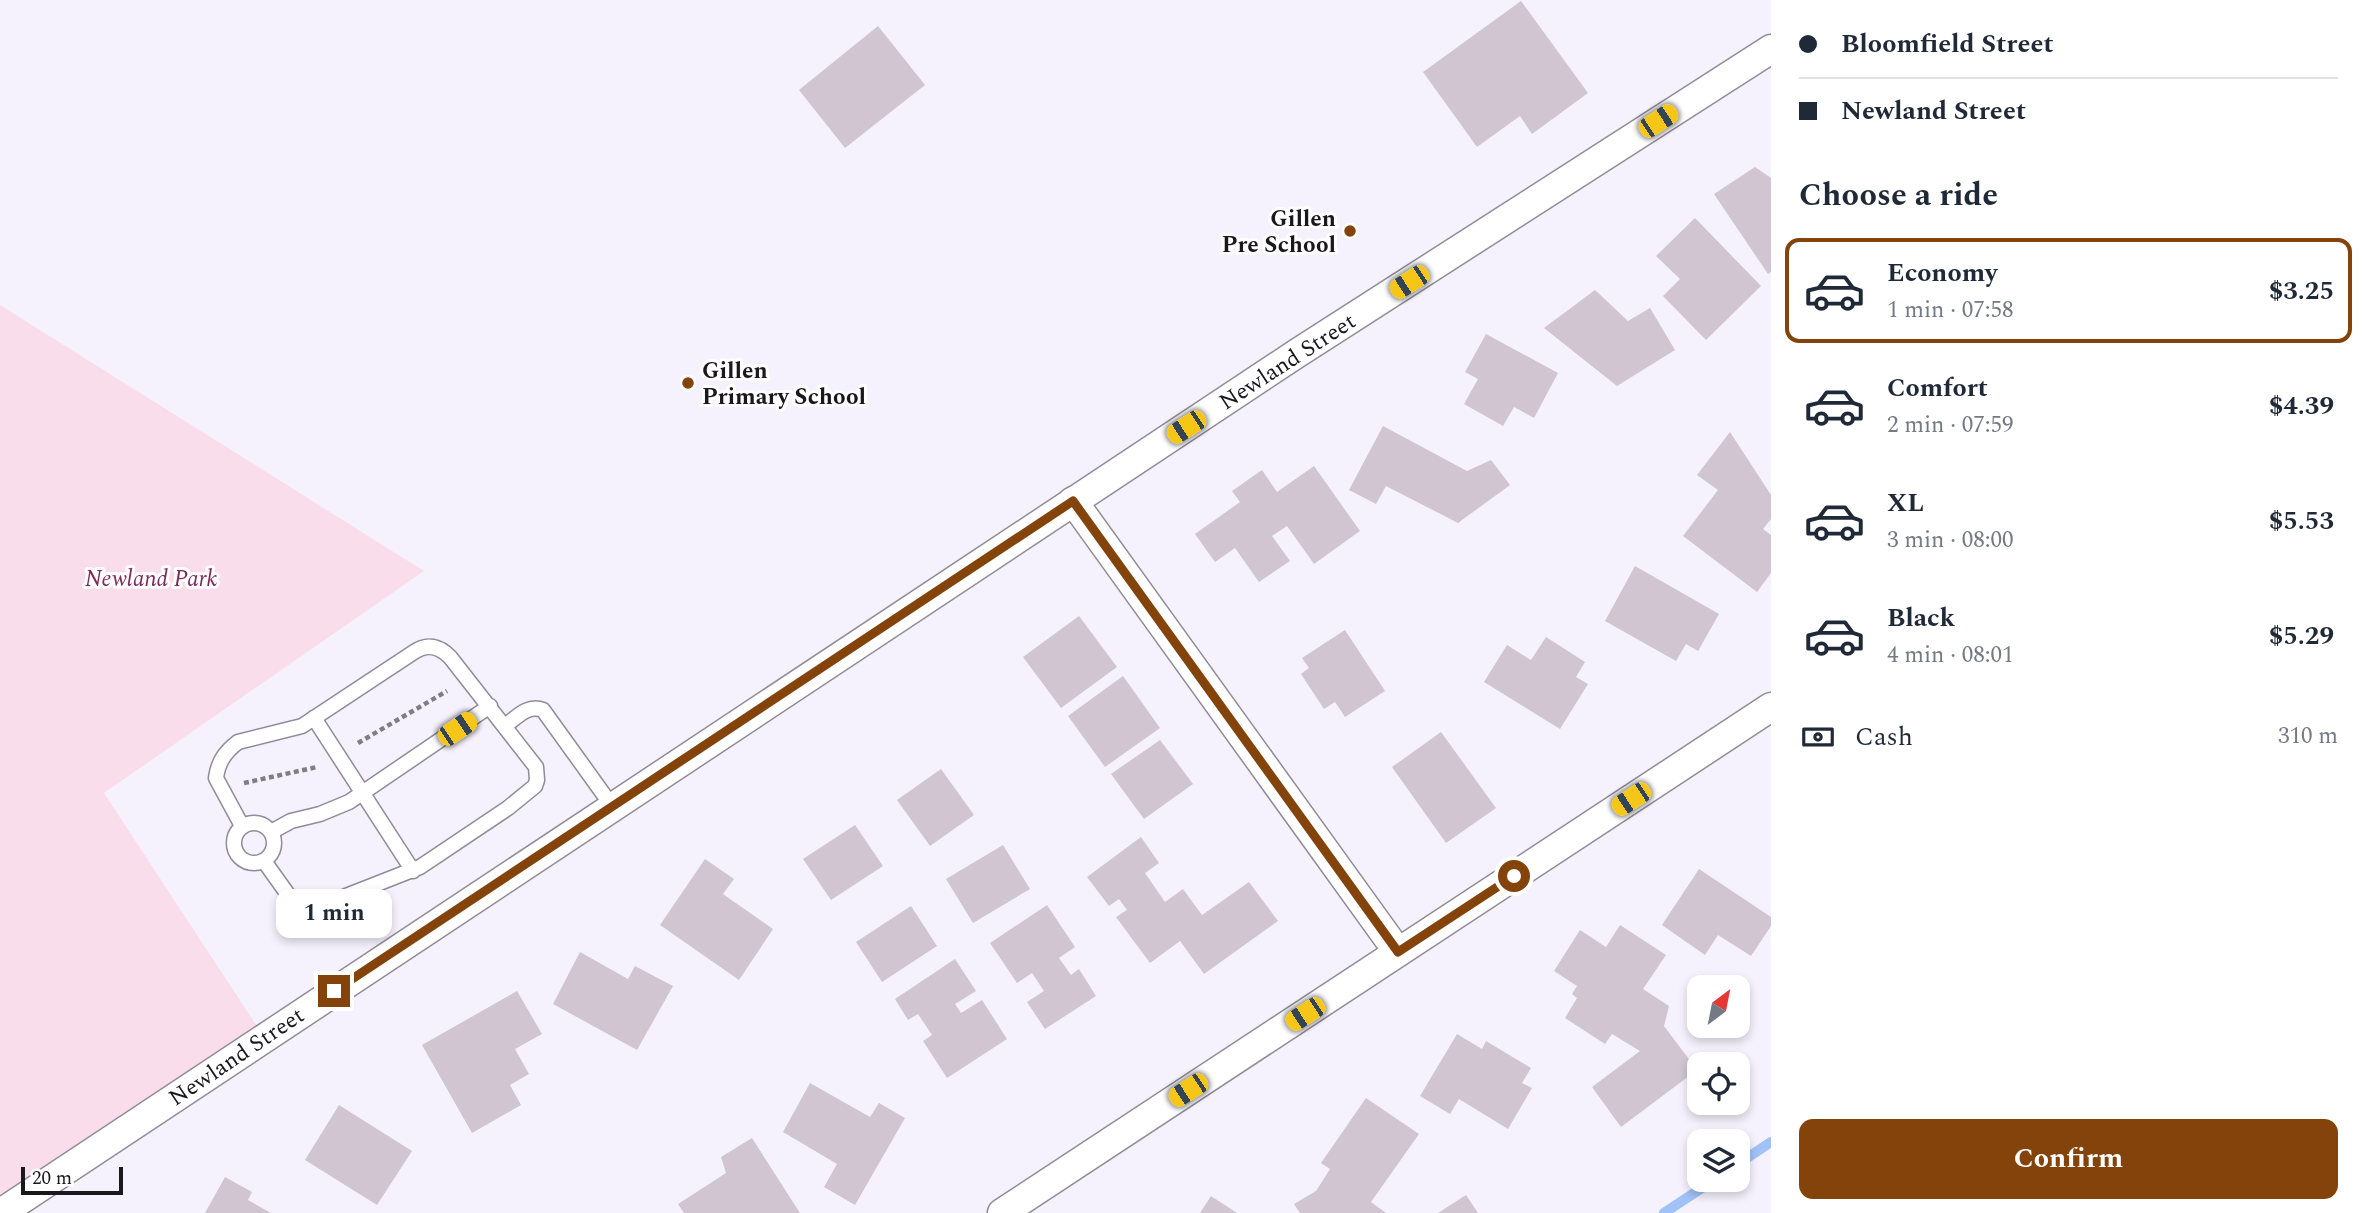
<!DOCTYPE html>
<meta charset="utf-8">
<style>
:root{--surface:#fff;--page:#f6f6f7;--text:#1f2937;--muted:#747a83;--line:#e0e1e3;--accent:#83430a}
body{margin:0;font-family:Spectral,serif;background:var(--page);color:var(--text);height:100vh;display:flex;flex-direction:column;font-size:26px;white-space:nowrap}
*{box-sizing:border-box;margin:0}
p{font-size:23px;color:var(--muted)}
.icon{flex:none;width:38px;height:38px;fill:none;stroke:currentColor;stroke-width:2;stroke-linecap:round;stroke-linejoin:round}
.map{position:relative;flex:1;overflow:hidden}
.details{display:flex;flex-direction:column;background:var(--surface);width:595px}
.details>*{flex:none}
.hud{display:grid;align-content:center;height:154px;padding:0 28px;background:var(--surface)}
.needle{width:46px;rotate:32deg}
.buttons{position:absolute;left:1687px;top:975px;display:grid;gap:14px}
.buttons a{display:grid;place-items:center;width:63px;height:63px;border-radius:14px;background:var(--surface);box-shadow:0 4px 10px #0003;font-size:35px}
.scale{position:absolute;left:21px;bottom:18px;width:102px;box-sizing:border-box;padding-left:7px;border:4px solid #1a181d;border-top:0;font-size:19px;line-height:24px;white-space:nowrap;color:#1a181d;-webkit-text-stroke:5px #fff;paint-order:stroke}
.end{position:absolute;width:32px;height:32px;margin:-16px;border:9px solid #83430a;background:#fff;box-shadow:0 0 0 4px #fff}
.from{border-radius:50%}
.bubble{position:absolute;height:49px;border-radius:14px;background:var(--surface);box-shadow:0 4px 10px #0003;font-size:23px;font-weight:700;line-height:49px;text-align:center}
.car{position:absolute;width:21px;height:42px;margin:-21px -10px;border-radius:9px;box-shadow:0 0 5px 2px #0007;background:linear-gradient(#f5c518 24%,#345 0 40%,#f5c518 0 76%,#345 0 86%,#f5c518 0)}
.hud b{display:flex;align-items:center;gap:24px;height:66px;font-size:26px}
.hud b+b{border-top:2px solid var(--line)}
.hud i{width:18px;height:18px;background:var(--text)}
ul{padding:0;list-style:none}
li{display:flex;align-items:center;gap:21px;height:105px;margin:0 14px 10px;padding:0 14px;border:4px solid transparent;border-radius:14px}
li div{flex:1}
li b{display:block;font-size:26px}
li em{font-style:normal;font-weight:700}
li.selected{border-color:var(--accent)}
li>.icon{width:63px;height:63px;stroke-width:1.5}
h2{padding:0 28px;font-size:32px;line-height:84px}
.pay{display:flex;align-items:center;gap:18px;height:77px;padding:0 28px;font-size:26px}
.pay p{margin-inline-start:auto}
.cta{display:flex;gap:14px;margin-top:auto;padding:14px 28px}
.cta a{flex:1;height:80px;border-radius:14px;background:var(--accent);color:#fff;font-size:28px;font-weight:700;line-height:80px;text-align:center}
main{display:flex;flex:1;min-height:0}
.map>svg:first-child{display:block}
.green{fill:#faddea}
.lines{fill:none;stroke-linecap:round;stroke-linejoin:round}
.stream{stroke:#a0c2f6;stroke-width:10}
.building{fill:#d0c5d0}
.lane-casing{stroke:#908b98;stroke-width:17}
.street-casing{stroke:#908b98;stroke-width:31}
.path{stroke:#807d85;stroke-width:4.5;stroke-dasharray:5 3.5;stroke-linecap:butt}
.lane{stroke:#fff;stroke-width:14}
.street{stroke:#fff;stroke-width:28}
.route{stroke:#83430a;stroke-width:9}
.poi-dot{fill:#83430a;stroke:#fff;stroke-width:2.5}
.labels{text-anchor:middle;stroke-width:6;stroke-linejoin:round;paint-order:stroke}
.poi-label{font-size:23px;font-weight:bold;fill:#1a181d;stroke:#fff;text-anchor:end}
.street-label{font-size:23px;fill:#1a181d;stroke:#fff}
.park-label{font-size:23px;font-style:italic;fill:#80285c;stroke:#fff}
</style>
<main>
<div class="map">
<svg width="1771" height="1213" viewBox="0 0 1771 1213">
<rect width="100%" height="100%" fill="#f6f2fd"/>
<path class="green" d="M0 305 424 571 104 793 264 1037 0 1213Z"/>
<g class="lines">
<g class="stream">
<path d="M1738 1164 1771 1142"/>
<path d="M1664 1213 1714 1180"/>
</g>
</g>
<g class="building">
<path d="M1521 1 1588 93 1532 134 1520 116 1477 147 1423 72Z"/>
<path d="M878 26 925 85 845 148 799 90Z"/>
<path d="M1755 167 1771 178V272L1768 274 1714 194Z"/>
<path d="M1695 218 1761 286 1706 340 1663 296 1680 279 1656 256Z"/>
<path d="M1595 290 1628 321 1650 308 1675 350 1617 386 1544 328Z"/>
<path d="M1486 334 1558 373 1534 418 1514 407 1503 426 1464 404 1478 379 1465 372Z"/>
<path d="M1383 426 1467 471 1491 460 1510 485 1458 523 1386 486 1376 504 1349 490Z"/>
<path d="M1730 432 1771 495V519L1763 529 1771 535V573L1757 592 1683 536 1718 490 1697 475Z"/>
<path d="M1314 466 1360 531 1314 564 1287 526 1272 536 1290 561 1259 582 1235 548 1215 562 1195 534 1240 502 1232 491 1262 470 1277 492Z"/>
<path d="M1635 566 1719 614 1698 651 1686 644 1676 661 1605 621Z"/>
<path d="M1079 616 1117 667 1061 708 1023 657Z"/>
<path d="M1345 630 1385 691 1345 717 1335 702 1324 709 1301 674 1309 668 1302 658Z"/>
<path d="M1546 637 1585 662 1576 677 1588 684 1560 729 1484 682 1507 645 1531 660Z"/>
<path d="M1123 676 1160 728 1105 767 1068 716Z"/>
<path d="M1441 732 1496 808 1446 843 1392 767Z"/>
<path d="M1160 740 1193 784 1144 819 1111 774Z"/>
<path d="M941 769 974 815 930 846 897 800Z"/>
<path d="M855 825 883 866 831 900 803 859Z"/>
<path d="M1141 837 1159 863 1145 873 1165 902 1183 889 1202 915 1249 882 1278 921 1204 974 1180 941 1150 963 1116 917 1127 910 1119 899 1109 906 1087 877Z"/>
<path d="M1003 845 1030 889 973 923 946 879Z"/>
<path d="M705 859 734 879 723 894 773 929 739 980 660 925Z"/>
<path d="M1699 869 1771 917V926L1751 956 1718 935 1705 955 1662 925Z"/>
<path d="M1047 905 1075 947 1059 958 1071 975 1079 969 1096 996 1045 1029 1027 1002 1044 991 1032 973 1017 983 990 943Z"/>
<path d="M911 906 937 946 882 982 856 942Z"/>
<path d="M1620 925 1666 955 1643 989 1669 1006 1664 1026 1697 1070 1621 1127 1592 1087 1640 1051 1612 1034 1605 1044 1565 1018 1577 998 1572 994 1577 986 1554 971 1580 930 1606 947Z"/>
<path d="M580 952 628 979 635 966 673 986 637 1050 553 1004Z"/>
<path d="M955 959 976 991 955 1004 961 1013 982 1000 1007 1039 947 1078 923 1041 932 1035 918 1014 908 1020 895 999Z"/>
<path d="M517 991 542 1034 515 1049 529 1074 510 1085 521 1105 472 1133 422 1045Z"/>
<path d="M1457 1034 1482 1049 1486 1041 1531 1068 1522 1083 1532 1088 1508 1129 1459 1099 1450 1114 1420 1096Z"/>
<path d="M810 1083 870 1117 879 1103 905 1118 855 1205 824 1187 837 1164 783 1132Z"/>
<path d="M1366 1098 1419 1134 1371 1202 1386 1213H1300L1294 1204 1316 1191 1330 1169 1321 1163Z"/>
<path d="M339 1105 412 1151 377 1205 305 1160Z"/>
<path d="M752 1138 800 1213H684L678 1204 726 1173 721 1157Z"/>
<path d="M225 1177 252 1192 248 1200 271 1213H205Z"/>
<path d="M1466 1195 1478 1213H1438Z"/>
<path d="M1211 1196 1237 1213H1200Z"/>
</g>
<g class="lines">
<defs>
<g id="lane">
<path d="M314 718 413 871"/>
<path d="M505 726C517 717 528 704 543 710L612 806"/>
<circle cx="254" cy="843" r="20"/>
<path d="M242 826 216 778C218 762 225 752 238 742L302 726 414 652C427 643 439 646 450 657L536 767 537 780 535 786 508 808 420 867 346 896 324 910 309 912 294 903 264 861"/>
<path d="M271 832 291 821 320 814 349 802 490 706"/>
</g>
<g id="street">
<path d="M1073 501 1398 952"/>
<path d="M1 1213 1296 354 1771 49"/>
<path d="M1002 1213 1771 707"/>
</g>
</defs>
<use href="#lane" class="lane-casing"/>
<use href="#street" class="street-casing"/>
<g class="path">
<path d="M358 743 447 691"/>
<path d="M244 783 317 767"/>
</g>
<use href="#lane" class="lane"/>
<use href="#street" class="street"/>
</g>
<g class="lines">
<path class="route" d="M334 991 1073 501 1398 952 1514 876"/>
</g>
<g class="poi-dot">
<circle cx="1350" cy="231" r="7"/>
<circle cx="688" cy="383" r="7"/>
</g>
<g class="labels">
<g class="poi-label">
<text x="1336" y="226">Gillen<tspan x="1336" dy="26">Pre School</tspan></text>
<text x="702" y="378" text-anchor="start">Gillen<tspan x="702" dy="26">Primary School</tspan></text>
</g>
<g class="street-label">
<text transform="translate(1287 361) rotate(-33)" y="8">Newland Street</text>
<text transform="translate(236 1056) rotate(-34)" y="8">Newland Street</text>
</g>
<g class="park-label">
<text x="151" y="586">Newland Park</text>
</g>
</g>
</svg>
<div class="buttons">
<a><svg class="needle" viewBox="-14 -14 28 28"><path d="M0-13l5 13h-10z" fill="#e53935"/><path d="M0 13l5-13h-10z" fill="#747a83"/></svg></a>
<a><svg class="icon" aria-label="locate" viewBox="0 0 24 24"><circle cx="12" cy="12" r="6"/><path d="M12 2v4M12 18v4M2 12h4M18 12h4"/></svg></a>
<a><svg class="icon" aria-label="layers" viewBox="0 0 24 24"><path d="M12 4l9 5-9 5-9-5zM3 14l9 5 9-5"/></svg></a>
</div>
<div class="scale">20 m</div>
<i class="end from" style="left:1514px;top:876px"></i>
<i class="end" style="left:334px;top:991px"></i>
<div class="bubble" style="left:276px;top:889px;width:116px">1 min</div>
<i class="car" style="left:1658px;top:121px;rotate:57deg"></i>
<i class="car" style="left:1409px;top:282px;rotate:237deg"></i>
<i class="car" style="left:1186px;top:427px;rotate:237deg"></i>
<i class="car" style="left:457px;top:729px;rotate:56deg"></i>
<i class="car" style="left:1631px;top:799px;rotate:237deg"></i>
<i class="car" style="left:1305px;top:1014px;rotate:237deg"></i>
<i class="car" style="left:1188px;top:1090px;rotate:237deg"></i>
</div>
<section class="details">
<div class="hud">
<b><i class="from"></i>Bloomfield Street</b>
<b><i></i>Newland Street</b>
</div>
<h2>Choose a ride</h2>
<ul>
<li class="selected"><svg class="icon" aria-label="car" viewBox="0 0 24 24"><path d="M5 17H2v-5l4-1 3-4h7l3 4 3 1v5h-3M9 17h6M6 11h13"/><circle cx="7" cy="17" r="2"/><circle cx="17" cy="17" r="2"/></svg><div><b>Economy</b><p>1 min · 07:58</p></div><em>$3.25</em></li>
<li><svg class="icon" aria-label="car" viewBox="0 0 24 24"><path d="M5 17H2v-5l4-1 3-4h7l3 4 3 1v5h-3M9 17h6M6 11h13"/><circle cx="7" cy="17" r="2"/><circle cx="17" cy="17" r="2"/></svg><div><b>Comfort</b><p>2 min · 07:59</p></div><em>$4.39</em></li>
<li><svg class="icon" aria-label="car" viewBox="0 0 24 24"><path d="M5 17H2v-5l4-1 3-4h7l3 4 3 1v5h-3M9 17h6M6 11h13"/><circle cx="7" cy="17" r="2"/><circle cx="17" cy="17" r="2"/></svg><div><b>XL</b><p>3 min · 08:00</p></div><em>$5.53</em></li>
<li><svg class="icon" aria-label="car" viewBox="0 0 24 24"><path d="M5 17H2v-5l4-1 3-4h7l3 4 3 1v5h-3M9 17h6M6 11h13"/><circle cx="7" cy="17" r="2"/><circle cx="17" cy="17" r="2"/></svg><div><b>Black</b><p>4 min · 08:01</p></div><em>$5.29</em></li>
</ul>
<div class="pay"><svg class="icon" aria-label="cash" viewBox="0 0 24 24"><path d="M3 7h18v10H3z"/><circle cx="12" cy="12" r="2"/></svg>Cash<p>310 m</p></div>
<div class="cta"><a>Confirm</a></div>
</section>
</main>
